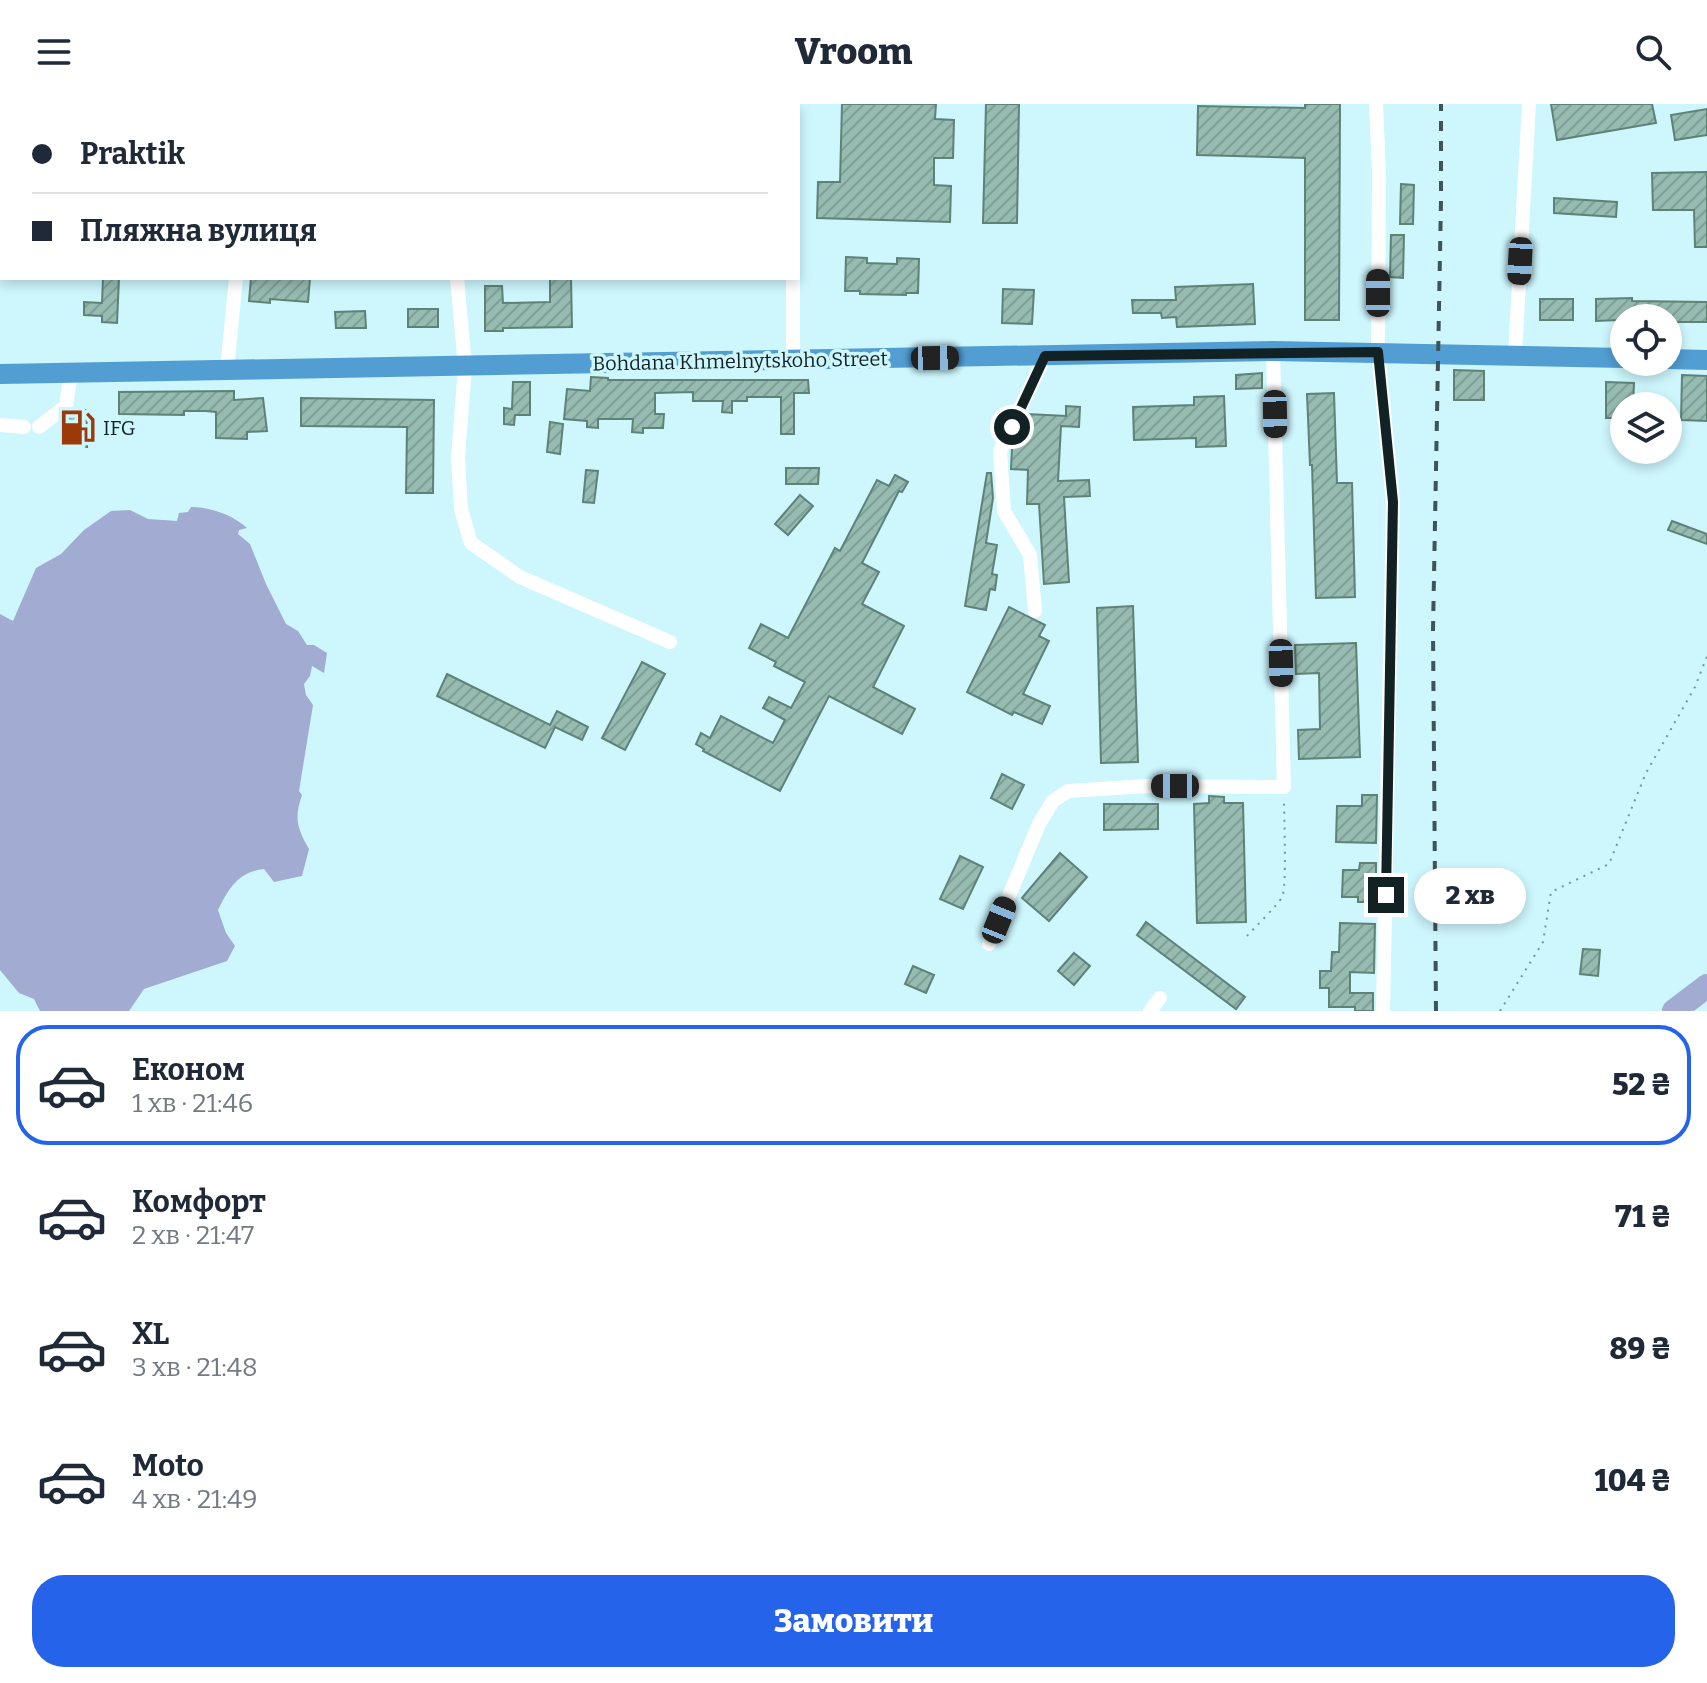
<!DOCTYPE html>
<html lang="uk">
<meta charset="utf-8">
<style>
:root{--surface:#fff;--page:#f6f6f7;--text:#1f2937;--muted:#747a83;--line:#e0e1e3;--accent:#2563eb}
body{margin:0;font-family:Bitter,serif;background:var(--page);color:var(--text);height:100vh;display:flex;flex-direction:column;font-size:30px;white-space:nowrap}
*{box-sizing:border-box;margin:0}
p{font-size:26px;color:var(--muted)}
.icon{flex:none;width:44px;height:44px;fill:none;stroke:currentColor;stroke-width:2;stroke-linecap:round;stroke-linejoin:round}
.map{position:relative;height:907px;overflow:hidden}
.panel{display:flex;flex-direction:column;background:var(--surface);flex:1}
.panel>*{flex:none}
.top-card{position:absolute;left:0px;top:0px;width:800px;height:176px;box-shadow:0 4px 12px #0003;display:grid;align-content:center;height:176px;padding:0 32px;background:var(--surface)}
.tools{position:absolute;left:1610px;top:200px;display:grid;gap:16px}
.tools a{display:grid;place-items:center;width:72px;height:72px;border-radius:50%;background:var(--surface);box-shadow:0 4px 12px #0003;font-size:40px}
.end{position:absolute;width:36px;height:36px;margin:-18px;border:10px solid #122124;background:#fff;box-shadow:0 0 0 4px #fff}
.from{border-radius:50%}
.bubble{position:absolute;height:56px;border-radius:28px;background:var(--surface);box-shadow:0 4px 12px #0003;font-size:26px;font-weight:800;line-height:56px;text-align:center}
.car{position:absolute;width:24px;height:48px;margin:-24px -12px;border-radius:10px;box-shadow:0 0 6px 2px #0007;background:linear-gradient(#222 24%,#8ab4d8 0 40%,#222 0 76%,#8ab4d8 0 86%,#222 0)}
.top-card b{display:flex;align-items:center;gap:28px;height:76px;font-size:30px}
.top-card b+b{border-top:2px solid var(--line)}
.top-card i{width:20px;height:20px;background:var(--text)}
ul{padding:14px 0 0;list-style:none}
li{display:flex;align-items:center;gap:24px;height:120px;margin:0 16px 12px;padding:0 16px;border:4px solid transparent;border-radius:32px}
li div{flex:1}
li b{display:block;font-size:30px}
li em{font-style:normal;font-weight:800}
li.on{border-color:var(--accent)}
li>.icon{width:72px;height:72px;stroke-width:1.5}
.button{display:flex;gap:16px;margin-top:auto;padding:16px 32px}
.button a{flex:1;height:92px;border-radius:32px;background:var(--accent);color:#fff;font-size:32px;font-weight:800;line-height:92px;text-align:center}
header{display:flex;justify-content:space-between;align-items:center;height:104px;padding:0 32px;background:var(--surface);font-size:36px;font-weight:800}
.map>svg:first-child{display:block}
.water{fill:#a2abd1}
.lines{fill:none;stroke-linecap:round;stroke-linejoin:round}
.river{stroke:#a2abd1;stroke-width:24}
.building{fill:url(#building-hatch);stroke:#5f8277;stroke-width:2}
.path{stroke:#77959a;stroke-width:2;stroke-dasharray:2 6;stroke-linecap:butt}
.minor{stroke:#fff;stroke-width:14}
.highway{stroke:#529ed3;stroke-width:20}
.rail{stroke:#3f5458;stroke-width:4;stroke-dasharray:10 10;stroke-linecap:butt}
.route{stroke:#122124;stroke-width:10}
.labels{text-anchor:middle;stroke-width:7;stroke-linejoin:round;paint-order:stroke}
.street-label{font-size:20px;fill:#122124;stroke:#cdf6fd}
.poi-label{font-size:20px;fill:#122124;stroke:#cdf6fd;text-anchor:start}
</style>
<header><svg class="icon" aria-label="menu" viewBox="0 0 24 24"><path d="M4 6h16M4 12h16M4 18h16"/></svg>Vroom<svg class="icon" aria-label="search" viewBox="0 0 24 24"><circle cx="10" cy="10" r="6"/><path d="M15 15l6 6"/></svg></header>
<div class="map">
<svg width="1707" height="907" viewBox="0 0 1707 907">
<defs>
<pattern id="building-hatch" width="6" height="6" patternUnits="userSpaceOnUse" patternTransform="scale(2)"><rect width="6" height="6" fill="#96bbb0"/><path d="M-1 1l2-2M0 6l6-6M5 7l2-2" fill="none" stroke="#80a097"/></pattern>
</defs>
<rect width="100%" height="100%" fill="#cdf6fd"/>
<path class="water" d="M191 403C210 403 233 411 247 424L239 426 238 430 250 440 266 480 286 520 298 527 307 541H314L327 549 324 569 312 562 310 572 304 580 306 591 313 601 299 687 302 691C294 714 297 724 309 745L302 772 274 778 264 765C238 768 229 784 218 806L226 829 235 842 227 857 144 885 129 907H40L34 895 19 889 0 866V510L13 517 36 464 61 450 84 426 111 407 130 406 148 415 177 417 179 409 188 408Z"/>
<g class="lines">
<path class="river" d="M1674 907 1707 882"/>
</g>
<g class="building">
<path d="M842 0H936L935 15 954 16 953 54H934V81L951 82 950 118 817 114 818 78H840Z"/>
<path d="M986 0H1019L1017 119H983Z"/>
<path d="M1305 0H1340L1339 216H1305V54L1197 51 1198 2 1305 4Z"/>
<path d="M1551 0H1652L1656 19 1557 36Z"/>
<path d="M1707 5V31L1675 36 1671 11Z"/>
<path d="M1707 68V143H1695L1694 106H1653L1652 69Z"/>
<path d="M1401 80 1414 81 1413 120H1400Z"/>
<path d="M1554 94 1617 98 1616 113 1554 109Z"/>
<path d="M1391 131H1404L1403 174 1390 173Z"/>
<path d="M846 153 867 154V159L897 160V154L919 155 918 189H906V191L860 190V187H845Z"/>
<path d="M103 174H119L117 219 102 218V212L84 211V198L102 199Z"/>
<path d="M251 174H310L308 198 270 195V199L249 197Z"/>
<path d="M550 174H571L572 223 503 224V227H485V182H502L503 199 550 198Z"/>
<path d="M1253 180 1255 220 1177 223 1176 213 1162 214 1161 209H1133L1132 196H1176L1175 183Z"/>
<path d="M1003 185 1034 186 1032 220 1002 219Z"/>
<path d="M1632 194V197L1707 198V218H1668V214L1596 217V195Z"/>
<rect x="1540" y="195" width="33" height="21"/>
<rect x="408" y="205" width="30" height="18"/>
<path d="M365 207 366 224H336L335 208Z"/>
<path d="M1454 266 1484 267V296H1454Z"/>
<path d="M1262 269V284L1236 285V271Z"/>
<path d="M1682 271 1707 272V317L1681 316Z"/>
<path d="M591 273 608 274V276H808L809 289H794V330H781V293H747V297H732V309L722 308 723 297H693V288L655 289V310H664L663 324H643V329L632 328 633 315H598V324L587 323V317L564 315 567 285 590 287Z"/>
<path d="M513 278H530V311H515L514 321 504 320V304L512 305Z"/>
<path d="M1606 278 1634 279 1633 302H1624V314H1606Z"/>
<path d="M234 287V296L263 294 267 327 247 328V335L216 334V308L206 307H184V311L119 310V288Z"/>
<path d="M1334 289 1337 379H1352L1355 493 1316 494 1312 361H1310L1307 290Z"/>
<path d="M1224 292 1226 342 1196 343V334L1134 336 1133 303 1194 301V293Z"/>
<path d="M301 294 434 296 433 389H406L407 323 301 322Z"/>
<path d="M1066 302 1080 303 1079 323 1061 322 1058 377 1089 376 1090 392 1064 393 1069 478 1044 480 1039 400H1027L1028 366 1011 365 1012 344 1015 338H1026L1028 310 1066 312Z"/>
<path d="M75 306H87V343H67V314Z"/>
<path d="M550 318 563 320 560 350 547 348Z"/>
<path d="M786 364H819L818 380H786Z"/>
<path d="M586 366 598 367 594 399 583 398Z"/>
<path d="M987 369H991L993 394 986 439 997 441 992 470 997 471 995 486 990 485 986 506 965 502Z"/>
<path d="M895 371 908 378 902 388 899 387 862 459 879 468 862 500 904 522 873 583 915 605 902 630 829 592 780 687 703 647 704 645 696 640 701 629 710 634 721 612 773 639 785 616 763 604 769 593 791 604 805 578 774 562 776 558 749 544 761 520 788 534 835 444 840 447 877 376 889 382Z"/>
<path d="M800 391 813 402 788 431 775 420Z"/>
<path d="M1672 417 1707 430V440L1668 426Z"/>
<path d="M1133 502 1138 658 1101 659 1097 504Z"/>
<path d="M1009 503 1045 521 1039 532 1049 537 1023 590 1050 602 1042 620 1014 608 1012 611 967 588Z"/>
<path d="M1356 539 1360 653 1299 655 1298 626 1320 625 1319 569 1296 570 1295 541Z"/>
<path d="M642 558 665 570 625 646 602 634Z"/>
<path d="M447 570 550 621 557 607 588 623 582 636 555 623 545 644 437 592Z"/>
<path d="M1002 670 1024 681 1012 705 991 694Z"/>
<path d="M1362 691H1377L1376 739 1336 738 1337 702H1362Z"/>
<path d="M1209 692 1224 693V699H1243L1246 818 1197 819 1194 700 1209 699Z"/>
<path d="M1104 700H1158V725L1104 726Z"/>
<path d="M1060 749 1087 773 1049 817 1022 794Z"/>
<path d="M960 752 983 763 963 805 940 795Z"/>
<path d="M1360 759H1376V779H1372L1371 798H1358V793H1342L1343 766H1359Z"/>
<path d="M1146 818 1245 893 1236 905 1137 831Z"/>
<path d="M1340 819 1375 820 1374 869 1350 868V889H1373V907H1355V903H1329V884H1320V867H1331L1332 848H1339Z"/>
<path d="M1583 845 1600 846 1598 872 1580 870Z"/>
<path d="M1074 849 1090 862 1074 881 1058 867Z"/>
<path d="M913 862 934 871 926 889 905 880Z"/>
</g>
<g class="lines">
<g class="path">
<path d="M1247 832C1255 823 1278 801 1282 793 1287 785 1284 712 1284 696"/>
<path d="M1500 907 1543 838 1551 788 1609 760 1646 669 1695 583 1707 552"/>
</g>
<g class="minor">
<path d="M442 0V2"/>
<path d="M1376 0 1379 69 1378 248 1393 398 1383 907"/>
<path d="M251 2V0"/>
<path d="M457 174 465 262 458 353 461 405 471 439 520 473 670 538"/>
<path d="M793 174V256"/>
<path d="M1515 251 1529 0"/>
<path d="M227 266 236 174"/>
<path d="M0 321 24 323"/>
<path d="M39 323 66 302 71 269"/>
<path d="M1035 507 1030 451 1004 407 1000 347 1045 252"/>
<path d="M989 840 1039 720 1053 697 1068 687 1147 682 1284 683 1273 247"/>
<path d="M1150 907 1160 894"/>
</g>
<g class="highway">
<path d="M1668 255 1707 256"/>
<path d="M0 270 1273 247 1624 254"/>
</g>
<path class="rail" d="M1436 907 1433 526 1441 96V0"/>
</g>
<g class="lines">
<path class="route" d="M1012 323 1045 252 1378 248 1393 398 1386 791"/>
</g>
<defs>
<symbol id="fuel-bare" viewBox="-9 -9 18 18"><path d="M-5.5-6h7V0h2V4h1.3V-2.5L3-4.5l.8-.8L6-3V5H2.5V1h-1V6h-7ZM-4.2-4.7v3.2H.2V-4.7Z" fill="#9d3809" stroke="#cdf6fd" stroke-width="2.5" paint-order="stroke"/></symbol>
</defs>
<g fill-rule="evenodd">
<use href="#fuel-bare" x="52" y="298" width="51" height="51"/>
</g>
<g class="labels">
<g class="street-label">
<text transform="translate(740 257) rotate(-1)" y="7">Bohdana Khmelnytskoho Street</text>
</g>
<g class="poi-label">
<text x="103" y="331">IFG</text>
</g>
</g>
</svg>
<div class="tools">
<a><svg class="icon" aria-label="locate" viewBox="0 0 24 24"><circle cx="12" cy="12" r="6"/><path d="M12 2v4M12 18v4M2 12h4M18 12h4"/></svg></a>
<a><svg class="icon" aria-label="layers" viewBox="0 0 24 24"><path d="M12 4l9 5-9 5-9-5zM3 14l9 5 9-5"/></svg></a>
</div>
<i class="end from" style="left:1012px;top:323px"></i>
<i class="end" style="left:1386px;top:791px"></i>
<div class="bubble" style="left:1414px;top:764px;width:112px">2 хв</div>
<i class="car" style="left:1520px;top:157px;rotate:183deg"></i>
<i class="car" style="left:1378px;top:189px;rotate:0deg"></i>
<i class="car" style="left:935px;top:254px;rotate:89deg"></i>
<i class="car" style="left:1275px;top:310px;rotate:179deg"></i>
<i class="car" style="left:1281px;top:559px;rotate:179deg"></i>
<i class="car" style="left:1175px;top:682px;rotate:270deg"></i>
<i class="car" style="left:999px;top:816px;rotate:22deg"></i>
<div class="top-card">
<b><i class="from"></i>Praktik</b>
<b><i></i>Пляжна вулиця</b>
</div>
</div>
<section class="panel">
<ul>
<li class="on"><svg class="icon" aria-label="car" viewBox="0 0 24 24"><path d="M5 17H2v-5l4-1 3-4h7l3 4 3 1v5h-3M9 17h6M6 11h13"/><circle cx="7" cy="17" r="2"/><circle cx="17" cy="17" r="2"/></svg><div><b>Економ</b><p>1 хв · 21:46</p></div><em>52 ₴</em></li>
<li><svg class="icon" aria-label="car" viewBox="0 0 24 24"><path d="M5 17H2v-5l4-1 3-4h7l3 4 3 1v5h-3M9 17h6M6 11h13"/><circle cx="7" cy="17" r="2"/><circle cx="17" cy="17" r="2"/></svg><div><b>Комфорт</b><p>2 хв · 21:47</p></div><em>71 ₴</em></li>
<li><svg class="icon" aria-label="car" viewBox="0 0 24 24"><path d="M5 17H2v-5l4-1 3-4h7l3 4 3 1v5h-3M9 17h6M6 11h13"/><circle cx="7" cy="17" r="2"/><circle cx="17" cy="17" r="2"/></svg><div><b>XL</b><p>3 хв · 21:48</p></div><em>89 ₴</em></li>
<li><svg class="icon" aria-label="car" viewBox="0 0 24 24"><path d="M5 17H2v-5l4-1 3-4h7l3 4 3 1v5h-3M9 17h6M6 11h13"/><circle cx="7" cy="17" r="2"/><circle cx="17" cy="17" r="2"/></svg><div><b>Moto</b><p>4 хв · 21:49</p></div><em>104 ₴</em></li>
</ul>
<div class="button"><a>Замовити</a></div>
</section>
